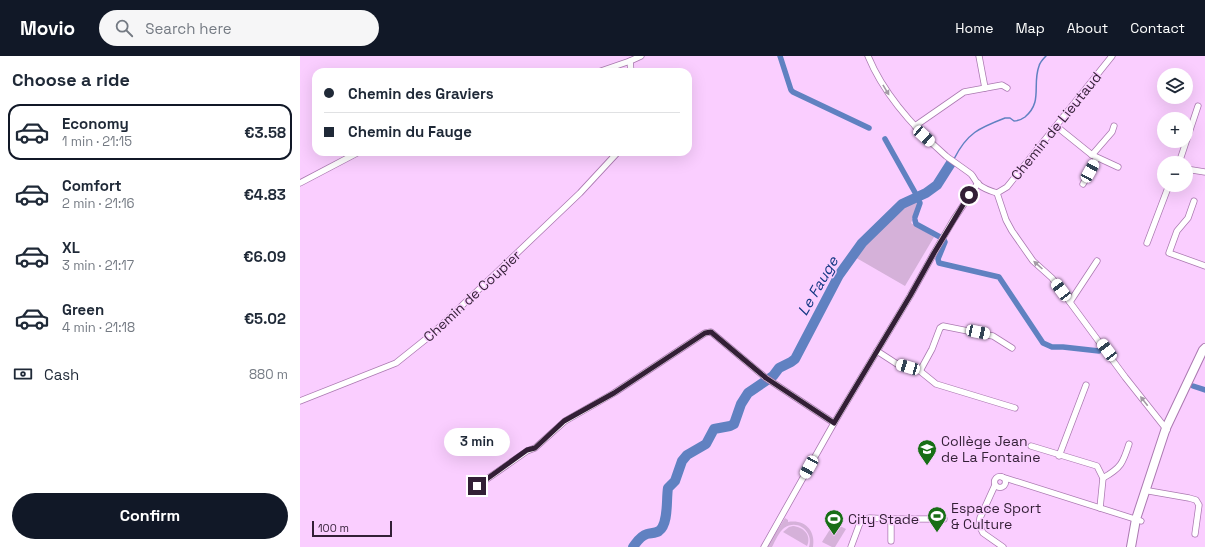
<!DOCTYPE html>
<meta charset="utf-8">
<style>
:root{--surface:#fff;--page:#f6f6f7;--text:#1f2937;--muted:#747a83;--line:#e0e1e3;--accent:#111827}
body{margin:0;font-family:"Space Grotesk",sans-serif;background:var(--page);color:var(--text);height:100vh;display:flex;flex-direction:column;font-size:15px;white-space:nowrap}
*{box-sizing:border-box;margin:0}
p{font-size:13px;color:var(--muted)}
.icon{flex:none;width:22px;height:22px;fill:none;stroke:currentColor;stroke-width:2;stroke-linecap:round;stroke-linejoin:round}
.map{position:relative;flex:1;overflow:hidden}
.side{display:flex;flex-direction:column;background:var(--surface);width:300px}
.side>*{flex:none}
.banner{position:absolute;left:12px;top:12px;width:380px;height:88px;border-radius:12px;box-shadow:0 4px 16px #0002;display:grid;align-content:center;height:88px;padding:0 12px;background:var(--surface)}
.tools{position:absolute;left:857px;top:12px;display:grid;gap:8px}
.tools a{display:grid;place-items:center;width:36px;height:36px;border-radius:50%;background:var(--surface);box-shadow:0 4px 16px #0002;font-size:20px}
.scale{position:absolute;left:12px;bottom:10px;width:80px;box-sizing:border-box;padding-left:4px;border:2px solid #331f36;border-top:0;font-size:11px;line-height:14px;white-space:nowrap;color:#331f36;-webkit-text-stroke:3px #faceff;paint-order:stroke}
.end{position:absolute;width:18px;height:18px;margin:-9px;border:5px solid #331f36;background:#fff;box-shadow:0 0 0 2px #fff}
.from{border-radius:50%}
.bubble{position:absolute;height:28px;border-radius:14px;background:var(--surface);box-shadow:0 4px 16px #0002;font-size:13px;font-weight:700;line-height:28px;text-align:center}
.car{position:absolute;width:12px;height:24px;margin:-12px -6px;border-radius:5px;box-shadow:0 0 3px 1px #0007;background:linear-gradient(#fff 24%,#345 0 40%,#fff 0 76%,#345 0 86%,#fff 0)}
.banner b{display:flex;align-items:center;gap:14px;height:38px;font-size:15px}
.banner b+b{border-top:1px solid var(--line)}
.banner i{width:10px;height:10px;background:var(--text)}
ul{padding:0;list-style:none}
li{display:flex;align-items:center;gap:12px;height:56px;margin:0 8px 6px;padding:0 4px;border:2px solid transparent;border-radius:12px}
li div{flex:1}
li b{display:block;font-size:15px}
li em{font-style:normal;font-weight:700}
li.active{border-color:var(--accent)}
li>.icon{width:36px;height:36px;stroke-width:1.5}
h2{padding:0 12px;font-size:18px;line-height:48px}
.pay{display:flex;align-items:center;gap:10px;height:44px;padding:0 12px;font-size:15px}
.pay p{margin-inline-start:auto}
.action{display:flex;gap:8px;margin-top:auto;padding:8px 12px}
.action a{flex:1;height:46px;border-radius:24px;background:var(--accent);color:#fff;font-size:16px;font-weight:700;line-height:46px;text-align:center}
header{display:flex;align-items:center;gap:24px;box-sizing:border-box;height:56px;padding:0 20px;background:var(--accent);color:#fff}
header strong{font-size:19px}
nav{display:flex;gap:22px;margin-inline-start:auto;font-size:14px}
.search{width:280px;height:36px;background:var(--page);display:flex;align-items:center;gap:10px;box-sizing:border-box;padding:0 14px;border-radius:22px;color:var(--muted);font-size:15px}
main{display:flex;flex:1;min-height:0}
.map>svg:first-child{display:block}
.green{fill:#d5b1d9}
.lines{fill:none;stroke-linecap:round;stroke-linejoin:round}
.stream{stroke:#6081c1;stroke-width:1.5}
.canal{stroke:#6081c1;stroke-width:5.5}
.river{stroke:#6081c1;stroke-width:10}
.street-casing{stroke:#ab79b1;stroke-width:7}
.secondary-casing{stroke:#ab79b1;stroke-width:10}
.street{stroke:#fff;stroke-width:5.5}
.secondary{stroke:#fff;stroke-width:8}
.oneway{fill:#a39aa5}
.route{stroke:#331f36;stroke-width:5}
.labels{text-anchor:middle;stroke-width:3;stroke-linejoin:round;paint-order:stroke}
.street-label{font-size:14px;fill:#331f36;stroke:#faceff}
.poi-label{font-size:14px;fill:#331f36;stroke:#faceff;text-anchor:start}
.water-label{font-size:15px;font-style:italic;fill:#143884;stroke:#faceff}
</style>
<header>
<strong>Movio</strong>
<div class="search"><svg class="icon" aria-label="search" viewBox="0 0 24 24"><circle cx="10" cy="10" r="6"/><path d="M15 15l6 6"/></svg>Search here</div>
<nav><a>Home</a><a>Map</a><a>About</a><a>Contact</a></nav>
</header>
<main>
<section class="side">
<h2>Choose a ride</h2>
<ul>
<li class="active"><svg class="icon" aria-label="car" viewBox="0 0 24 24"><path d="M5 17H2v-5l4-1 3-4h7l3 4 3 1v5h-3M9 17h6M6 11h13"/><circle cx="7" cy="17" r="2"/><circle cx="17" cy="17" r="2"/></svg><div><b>Economy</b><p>1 min · 21:15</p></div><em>€3.58</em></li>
<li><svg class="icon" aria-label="car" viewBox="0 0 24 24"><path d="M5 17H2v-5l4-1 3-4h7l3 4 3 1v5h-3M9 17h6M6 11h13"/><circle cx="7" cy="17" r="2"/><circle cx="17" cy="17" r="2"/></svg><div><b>Comfort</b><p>2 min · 21:16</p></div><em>€4.83</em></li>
<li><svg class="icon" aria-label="car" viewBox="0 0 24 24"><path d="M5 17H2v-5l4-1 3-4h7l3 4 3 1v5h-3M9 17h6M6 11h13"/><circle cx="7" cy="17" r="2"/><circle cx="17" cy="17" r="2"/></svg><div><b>XL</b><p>3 min · 21:17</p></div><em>€6.09</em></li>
<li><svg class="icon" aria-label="car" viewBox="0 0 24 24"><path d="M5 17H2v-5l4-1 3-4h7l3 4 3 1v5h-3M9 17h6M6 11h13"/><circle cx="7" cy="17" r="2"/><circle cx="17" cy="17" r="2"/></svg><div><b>Green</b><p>4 min · 21:18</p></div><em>€5.02</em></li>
</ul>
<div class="pay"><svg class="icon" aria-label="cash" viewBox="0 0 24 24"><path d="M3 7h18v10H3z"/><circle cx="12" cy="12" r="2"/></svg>Cash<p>880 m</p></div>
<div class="action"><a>Confirm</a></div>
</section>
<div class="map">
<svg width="905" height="491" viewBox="0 0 905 491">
<rect width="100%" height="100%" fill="#faceff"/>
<g class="green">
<path d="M617 143 618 148 611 167 634 181 605 230 553 200 567 183 601 150Z"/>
<path d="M485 462 488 464V466C504 463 516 474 513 491H509C514 476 498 462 484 472 479 476 475 485 472 491H467Z"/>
<path d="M534 467 546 473 535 491H532L522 486Z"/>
<path d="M493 470C503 471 512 479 507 490L483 476 489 471Z"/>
</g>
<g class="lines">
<path class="stream" d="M654 103C667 77 679 72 705 62H710L714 65C719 65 721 64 725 61 743 46 732 29 739 10 740 6 743 3 746 0"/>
<g class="canal">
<path d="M480 0 491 34 493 36 569 72"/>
<path d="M585 83 617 140"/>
<path d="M615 161 620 147 618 143"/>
<path d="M615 164 616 168 640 181"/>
<path d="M644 184 645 186 638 203 639 207 699 221 743 287 752 291H763L799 295"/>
<path d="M893 330 905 334"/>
</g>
<path class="river" d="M333 491C337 486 340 480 347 478 351 477 356 477 359 475 369 468 366 443 368 432L375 425 382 405 387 399 406 388 414 373 430 370 434 368 441 348 448 337 473 320 479 312 491 306 495 303 539 219 562 187 602 148 626 137 637 129 651 107"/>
<defs>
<g id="street">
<path d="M568 0C584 39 614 72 646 100 654 106 663 112 671 118 674 121 675 125 678 128 684 133 690 135 697 137"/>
<path d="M679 0 685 32"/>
<path d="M298 16 330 5"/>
<path d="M331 16 330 5 341 0"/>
<path d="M615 70 664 36 702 29 707 32"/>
<path d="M756 70 792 99 818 111"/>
<path d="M792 99 812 76 814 70"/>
<path d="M879 107 898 50"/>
<path d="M886 113 905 116"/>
<path d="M0 127 59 96"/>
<path d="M783 128 797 102"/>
<path d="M697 137 706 164 712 175 733 205 752 222 825 321 867 374"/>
<path d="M697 137 707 131 812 0"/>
<path d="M894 145 888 162 877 175 869 197 905 210"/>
<path d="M847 187 869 129"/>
<path d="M770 246 797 205"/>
<path d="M577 295 597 308 620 315 636 328 715 352"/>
<path d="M620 315 632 293 640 272 643 270 693 280 712 292"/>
<path d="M0 345 96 307 131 279 280 137 318 96"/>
<path d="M731 390 797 410 803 422 800 452"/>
<path d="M759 400 786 329"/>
<circle cx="700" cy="426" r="5.5"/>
<path d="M702 421 841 465"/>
<path d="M803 422C821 412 823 407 829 388"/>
<path d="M695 429 680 462 679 469 683 477 703 491"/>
<path d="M177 430 227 395 235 392 265 365 314 337 405 277 411 276 466 322 534 367"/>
<path d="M849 435 889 442 896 444 899 449 895 478"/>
<path d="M591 463H644"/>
<path d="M464 491 534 367 610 240 634 197 654 163 678 127"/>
<path d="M551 491 561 464 570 462 591 463V485"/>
</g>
<path id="secondary" d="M831 491 836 463 866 372 903 294 905 292"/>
</defs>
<use href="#street" class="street-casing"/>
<use href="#secondary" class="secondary-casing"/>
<use href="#street" class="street"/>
<use href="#secondary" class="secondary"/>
</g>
<defs><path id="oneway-solid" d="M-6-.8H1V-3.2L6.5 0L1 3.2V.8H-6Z"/></defs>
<g class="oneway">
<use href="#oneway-solid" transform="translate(586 34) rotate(59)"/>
<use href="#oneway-solid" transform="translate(738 209) rotate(-138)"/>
<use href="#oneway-solid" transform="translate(844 345) rotate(-128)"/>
</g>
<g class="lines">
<path class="route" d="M177 430 227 394 235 392 264 365 314 337 405 277 411 276 466 322 534 367 610 240 634 197 669 139"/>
</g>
<defs>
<symbol id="school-pin" viewBox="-11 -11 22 30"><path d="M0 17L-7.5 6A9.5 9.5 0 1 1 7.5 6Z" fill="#186e16" stroke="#faceff"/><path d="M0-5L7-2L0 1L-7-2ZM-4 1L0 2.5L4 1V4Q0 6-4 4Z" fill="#fff"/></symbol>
<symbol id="stadium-pin" viewBox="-11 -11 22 30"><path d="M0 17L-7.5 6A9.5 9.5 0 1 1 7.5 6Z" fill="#186e16" stroke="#faceff"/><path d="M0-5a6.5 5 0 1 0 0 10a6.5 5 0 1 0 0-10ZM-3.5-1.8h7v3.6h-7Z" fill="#fff"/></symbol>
</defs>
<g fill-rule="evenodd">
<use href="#school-pin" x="616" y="382" width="22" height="30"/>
<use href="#stadium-pin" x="626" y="449" width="22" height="30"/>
<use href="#stadium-pin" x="523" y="452" width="22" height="30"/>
</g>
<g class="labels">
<g class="street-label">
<text transform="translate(756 70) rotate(-51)" y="5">Chemin de Lieutaud</text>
<text transform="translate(172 240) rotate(-43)" y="5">Chemin de Coupier</text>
</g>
<g class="poi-label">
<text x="641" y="390">Collège Jean<tspan x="641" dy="16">de La Fontaine</tspan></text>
<text x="651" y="457">Espace Sport<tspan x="651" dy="16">&amp; Culture</tspan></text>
<text x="548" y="468">City Stade</text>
</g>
<g class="water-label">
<text transform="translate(518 230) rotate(-60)" y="5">Le Fauge</text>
</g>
</g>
</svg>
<div class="tools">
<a><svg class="icon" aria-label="layers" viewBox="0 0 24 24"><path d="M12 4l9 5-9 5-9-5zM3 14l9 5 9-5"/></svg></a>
<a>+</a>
<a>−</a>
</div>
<div class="scale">100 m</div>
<i class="end from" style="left:669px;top:139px"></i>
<i class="end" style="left:177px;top:430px"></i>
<div class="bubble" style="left:144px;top:372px;width:66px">3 min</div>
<i class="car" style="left:624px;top:80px;rotate:132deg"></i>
<i class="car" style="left:790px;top:115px;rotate:29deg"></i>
<i class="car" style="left:761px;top:234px;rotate:323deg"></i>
<i class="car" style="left:678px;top:276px;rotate:102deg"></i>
<i class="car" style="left:807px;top:294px;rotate:323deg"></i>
<i class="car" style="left:608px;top:311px;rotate:286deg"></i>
<i class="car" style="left:509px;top:411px;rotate:209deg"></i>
<div class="banner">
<b><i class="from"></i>Chemin des Graviers</b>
<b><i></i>Chemin du Fauge</b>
</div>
</div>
</main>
